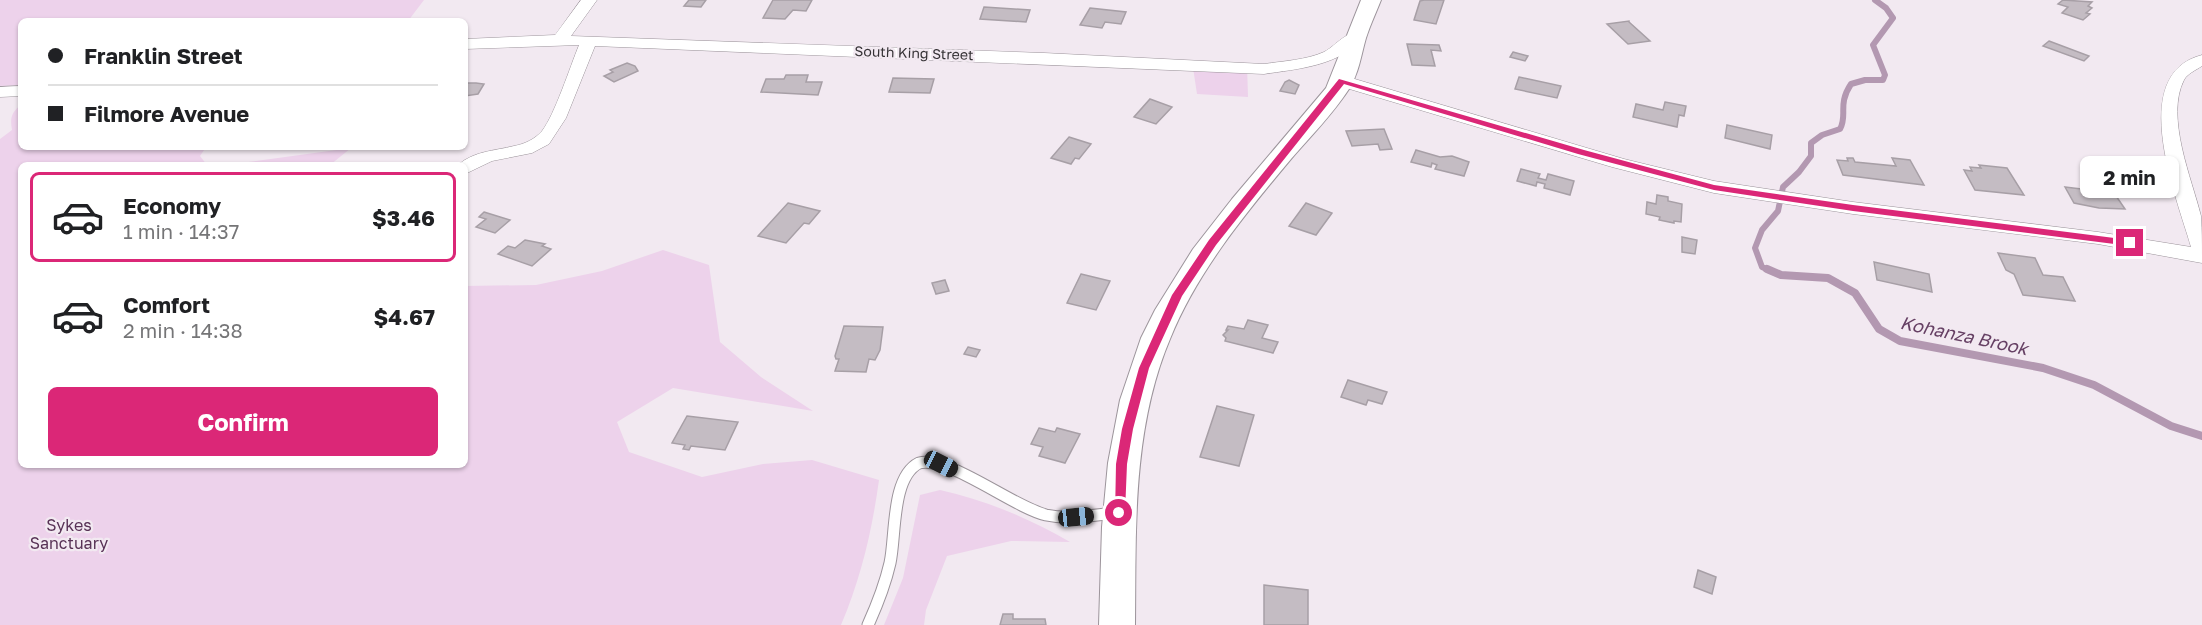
<!DOCTYPE html>
<meta charset="utf-8">
<style>
:root{--surface:#fff;--page:#f2f2f2;--text:#202124;--muted:#757577;--line:#e0e0e0;--accent:#db2777}
body{margin:0;font-family:"Golos Text",sans-serif;background:var(--page);color:var(--text);height:100vh;display:flex;flex-direction:column;font-size:22px;white-space:nowrap}
*{box-sizing:border-box;margin:0}
p{font-size:20px;color:var(--muted)}
.icon{flex:none;width:33px;height:33px;fill:none;stroke:currentColor;stroke-width:2;stroke-linecap:round;stroke-linejoin:round}
.map{position:relative;flex:1;overflow:hidden}
.drawer{position:absolute;left:18px;top:162px;width:450px;height:306px;display:flex;flex-direction:column;background:var(--surface);border-radius:9px;box-shadow:0 2px 4px #0004}
.drawer>*{flex:none}
.guide{position:absolute;left:18px;top:18px;width:450px;height:132px;border-radius:9px;box-shadow:0 2px 4px #0004;display:grid;align-content:center;height:132px;padding:0 30px;background:var(--surface)}
.end{position:absolute;width:27px;height:27px;margin:-14px;border:8px solid #db2777;background:#fff;box-shadow:0 0 0 3px #fff}
.from{border-radius:50%}
.bubble{position:absolute;height:42px;border-radius:9px;background:var(--surface);box-shadow:0 2px 4px #0004;font-size:20px;font-weight:700;line-height:42px;text-align:center}
.car{position:absolute;width:18px;height:36px;margin:-18px -9px;border-radius:8px;box-shadow:0 0 4px 2px #0007;background:linear-gradient(#222 24%,#8ab4d8 0 40%,#222 0 76%,#8ab4d8 0 86%,#222 0)}
.guide b{display:flex;align-items:center;gap:21px;height:57px;font-size:22px}
.guide b+b{border-top:2px solid var(--line)}
.guide i{width:15px;height:15px;background:var(--text)}
ul{padding:10px 0 0;list-style:none}
li{display:flex;align-items:center;gap:18px;height:90px;margin:0 12px 9px;padding:0 18px;border:3px solid transparent;border-radius:9px}
li div{flex:1}
li b{display:block;font-size:22px}
li em{font-style:normal;font-weight:700}
li.selected{border-color:var(--accent)}
li>.icon{width:54px;height:54px;stroke-width:1.5}
.primary-button{display:flex;gap:12px;margin-top:auto;padding:12px 30px}
.primary-button a{flex:1;height:69px;border-radius:9px;background:var(--accent);color:#fff;font-size:24px;font-weight:700;line-height:69px;text-align:center}
.map>svg:first-child{display:block}
.green{fill:#edd2eb}
.lines{fill:none;stroke-linecap:round;stroke-linejoin:round}
.stream-far1{stroke:#b398b1;stroke-width:6}
.stream{stroke:#b398b1;stroke-width:8}
.building{fill:#c4bcc3;stroke:#a79fa6;stroke-width:1.5}
.service-casing{stroke:#9c949b;stroke-width:13}
.minor-casing{stroke:#9c949b;stroke-width:1}
.secondary-casing{stroke:#9c949b;stroke-width:2}
.service{stroke:#fff;stroke-width:11}
.minor{fill:#fff;fill-rule:evenodd}
.secondary{fill:#fff;fill-rule:evenodd}
.route{fill:#db2777}
.labels{text-anchor:middle;stroke-width:4.5;stroke-linejoin:round;paint-order:stroke}
.far-street-label{font-size:14px;fill:#363336;stroke:#f2e9f1}
.park-label{font-size:16px;fill:#583256;stroke:#f2e9f1}
.water-label{font-size:18px;font-style:italic;fill:#664064;stroke:#f2e9f1}
</style>
<div class="map">
<svg width="2202" height="625" viewBox="0 0 2202 625">
<rect width="100%" height="100%" fill="#f2e9f1"/>
<g class="green">
<path d="M0 0H424L408 21H21V85L0 86Z"/>
<path d="M1192 61 1247 64 1248 97 1197 94Z"/>
<path d="M21 105V147H206L200 156 207 165H21V465H465V286L536 285 602 271 663 250 709 265 720 342 761 377 813 411 673 388 617 422 629 452 702 477 763 464 812 460 879 480C872 531 861 578 841 625H0V139L12 130C10 119 11 112 21 105Z"/>
<path d="M351 148 330 165H226Z"/>
<path d="M940 490C985 500 1029 518 1070 542L1011 541 947 556 926 610 924 625H884L903 578 920 495Z"/>
</g>
<g class="lines">
<path class="stream-far1" d="M1771 271 1762 267 1755 248 1762 230 1778 211 1783 187 1799 172 1811 156V143L1822 135 1840 129C1848 115 1837 105 1851 84L1865 80H1883L1885 75 1873 45 1893 18 1886 8 1875 0"/>
<path class="stream" d="M1767 269 1781 275 1828 278 1855 293 1879 329 1900 341 2043 368 2094 385 2171 426 2202 436"/>
</g>
<g class="building">
<path d="M689 0H706L701 7 684 6Z"/>
<path d="M773 0H812L806 11 793 10 785 19 763 18Z"/>
<path d="M1424 0H1444L1436 24 1414 20 1420 1Z"/>
<path d="M2063 0 2092 2 2088 6 2092 8 2086 13 2090 14 2083 20 2062 13 2068 7 2058 4Z"/>
<path d="M984 7 1030 10 1026 22 980 19Z"/>
<path d="M1090 8 1126 12 1121 24 1105 22 1102 28 1080 25Z"/>
<path d="M1629 21V22L1650 41 1628 44 1607 24Z"/>
<path d="M2049 41 2089 56 2084 61 2043 46Z"/>
<path d="M1407 44 1439 45 1441 51 1431 50 1435 66 1412 65Z"/>
<path d="M1513 52 1528 56 1525 61 1510 57Z"/>
<path d="M627 63 635 66 638 71 614 82 604 76 613 72 610 70Z"/>
<path d="M786 75H808L806 82H822L818 95 761 92 766 79H784Z"/>
<path d="M1519 77 1561 86 1557 98 1515 89Z"/>
<path d="M893 78 934 79 930 93 889 92Z"/>
<path d="M1289 80 1299 85 1295 94 1280 91 1285 82Z"/>
<path d="M465 83H476L484 84 478 94 465 96Z"/>
<path d="M1150 99 1172 107 1156 124 1134 117Z"/>
<path d="M1665 102 1686 106 1684 116 1679 115 1677 127 1633 117 1636 104 1663 110Z"/>
<path d="M1727 125 1772 135 1770 149 1725 138Z"/>
<path d="M1384 129 1392 149 1380 150 1378 144 1352 146 1346 131Z"/>
<path d="M1069 137 1091 144 1079 159 1075 158 1071 164 1051 158Z"/>
<path d="M1416 150 1440 157 1452 156 1469 162 1464 176 1435 169 1437 165 1432 163 1431 167 1411 162Z"/>
<path d="M1847 158H1853L1855 162 1896 166 1892 158 1910 160 1924 185 1843 175 1837 160 1848 161Z"/>
<path d="M1979 165 2007 168 2024 195 1975 190 1964 170 1972 171 1970 167 1981 168Z"/>
<path d="M1521 169 1540 174 1538 178 1546 180 1548 174 1574 181 1570 195 1544 188 1545 184 1537 182 1536 186 1517 181Z"/>
<path d="M2065 187 2114 193 2125 209 2099 208 2074 203Z"/>
<path d="M1657 195 1668 197V201L1682 204 1681 222 1674 221V223L1659 220 1660 217 1646 214 1647 202 1656 204Z"/>
<path d="M788 203 820 211 809 224 804 223 786 243 758 236Z"/>
<path d="M1306 203 1332 213 1316 235 1289 226Z"/>
<path d="M484 212 510 220 495 233 476 227 486 219 479 217Z"/>
<path d="M1682 237 1697 240 1695 254 1682 252Z"/>
<path d="M525 240 545 244 542 246 551 249 532 266 498 254 508 246 515 248Z"/>
<path d="M1998 253 2035 258 2043 275 2063 277 2075 301 2023 295 2014 274 2006 270Z"/>
<path d="M1874 262 1929 274 1932 292 1877 280Z"/>
<path d="M1081 274 1110 281 1096 310 1067 303Z"/>
<path d="M945 280 949 291 936 294 932 283Z"/>
<path d="M1248 320 1268 325 1262 338 1278 342 1273 353 1225 341 1226 338 1223 335 1228 330H1226L1228 326 1244 329Z"/>
<path d="M844 326 883 327 880 350 875 360 869 359 866 372 835 371 839 359H836L835 356Z"/>
<path d="M968 347 980 350 976 357 964 354Z"/>
<path d="M1348 380 1387 392 1382 404 1368 400 1366 405 1341 397Z"/>
<path d="M1217 406 1254 415 1239 466 1200 457Z"/>
<path d="M687 416 738 422 725 450 691 446 689 450 683 449 685 445 672 443Z"/>
<path d="M1039 428 1055 432 1057 428 1080 434 1065 463 1039 456 1043 447 1031 444Z"/>
<path d="M1698 570 1716 577 1712 594 1694 587Z"/>
<path d="M1264 585 1308 590V625H1264Z"/>
<path d="M1003 614H1013V619H1045L1046 625H1000Z"/>
</g>
<g class="lines">
<defs>
<path id="service" d="M868 625C877 605 885 585 890 563 896 536 891 477 919 463 950 456 1011 506 1046 515 1069 520 1094 515 1116 513"/>
<g id="minor">
<path d="M581 0H597L571 36 1044 53 1264 64C1284 61 1306 60 1324 52 1337 45 1346 30 1361 34L1363 37C1341 66 1297 69 1264 74L595 46 566 118 549 144 532 153 492 161 465 174V165H458C474 151 494 151 514 146 525 144 535 139 542 131 555 114 570 67 579 45L465 49V39L555 35Z"/>
<path d="M2202 55V66C2196 70 2187 74 2184 80 2165 117 2192 179 2201 216 2202 230 2202 248 2202 263L2098 244 1853 214 1714 193 1612 167 1336 85 1334 81 1342 76 1348 77 1624 159 1714 181 1853 202 2098 232 2191 247C2177 198 2126 74 2202 55Z"/>
<path d="M21 86V96L0 97V87Z"/>
</g>
<path id="secondary" d="M1361 0H1381C1376 13 1370 25 1366 38 1361 55 1359 73 1349 89 1332 115 1311 136 1291 159 1245 214 1197 272 1170 339 1132 429 1136 529 1135 625H1099L1102 527 1108 463 1120 400 1141 338 1155 310 1193 249 1232 199 1326 88Z"/>
</defs>
<use href="#service" class="service-casing"/>
<use href="#minor" class="minor-casing"/>
<use href="#secondary" class="secondary-casing"/>
<use href="#service" class="service"/>
<use href="#minor" class="minor"/>
<use href="#secondary" class="secondary"/>
</g>
<path class="route" d="M1339 79 1584 150 1714 185 1853 205 2130 240 2135 243 2130 246 1853 211 1714 190 1578 154 1344 84 1216 245 1182 296 1149 368 1133 429 1127 464 1125 513 1123 516H1115L1116 464 1122 429 1139 368 1172 295 1209 240Z"/>
<g class="labels">
<g class="far-street-label">
<text transform="translate(914 53) rotate(2)" y="5">South King Street</text>
</g>
<g class="park-label">
<text x="69" y="531">Sykes<tspan x="69" dy="18">Sanctuary</tspan></text>
</g>
<g class="water-label">
<text transform="translate(1964 336) rotate(12)" y="6">Kohanza Brook</text>
</g>
</g>
</svg>
<i class="end from" style="left:1119px;top:513px"></i>
<i class="end" style="left:2130px;top:243px"></i>
<div class="bubble" style="left:2080px;top:156px;width:99px">2 min</div>
<i class="car" style="left:941px;top:464px;rotate:117deg"></i>
<i class="car" style="left:1076px;top:517px;rotate:84deg"></i>
<div class="guide">
<b><i class="from"></i>Franklin Street</b>
<b><i></i>Filmore Avenue</b>
</div>
<section class="drawer">
<ul>
<li class="selected"><svg class="icon" aria-label="car" viewBox="0 0 24 24"><path d="M5 17H2v-5l4-1 3-4h7l3 4 3 1v5h-3M9 17h6M6 11h13"/><circle cx="7" cy="17" r="2"/><circle cx="17" cy="17" r="2"/></svg><div><b>Economy</b><p>1 min · 14:37</p></div><em>$3.46</em></li>
<li><svg class="icon" aria-label="car" viewBox="0 0 24 24"><path d="M5 17H2v-5l4-1 3-4h7l3 4 3 1v5h-3M9 17h6M6 11h13"/><circle cx="7" cy="17" r="2"/><circle cx="17" cy="17" r="2"/></svg><div><b>Comfort</b><p>2 min · 14:38</p></div><em>$4.67</em></li>
</ul>
<div class="primary-button"><a>Confirm</a></div>
</section>
</div>
